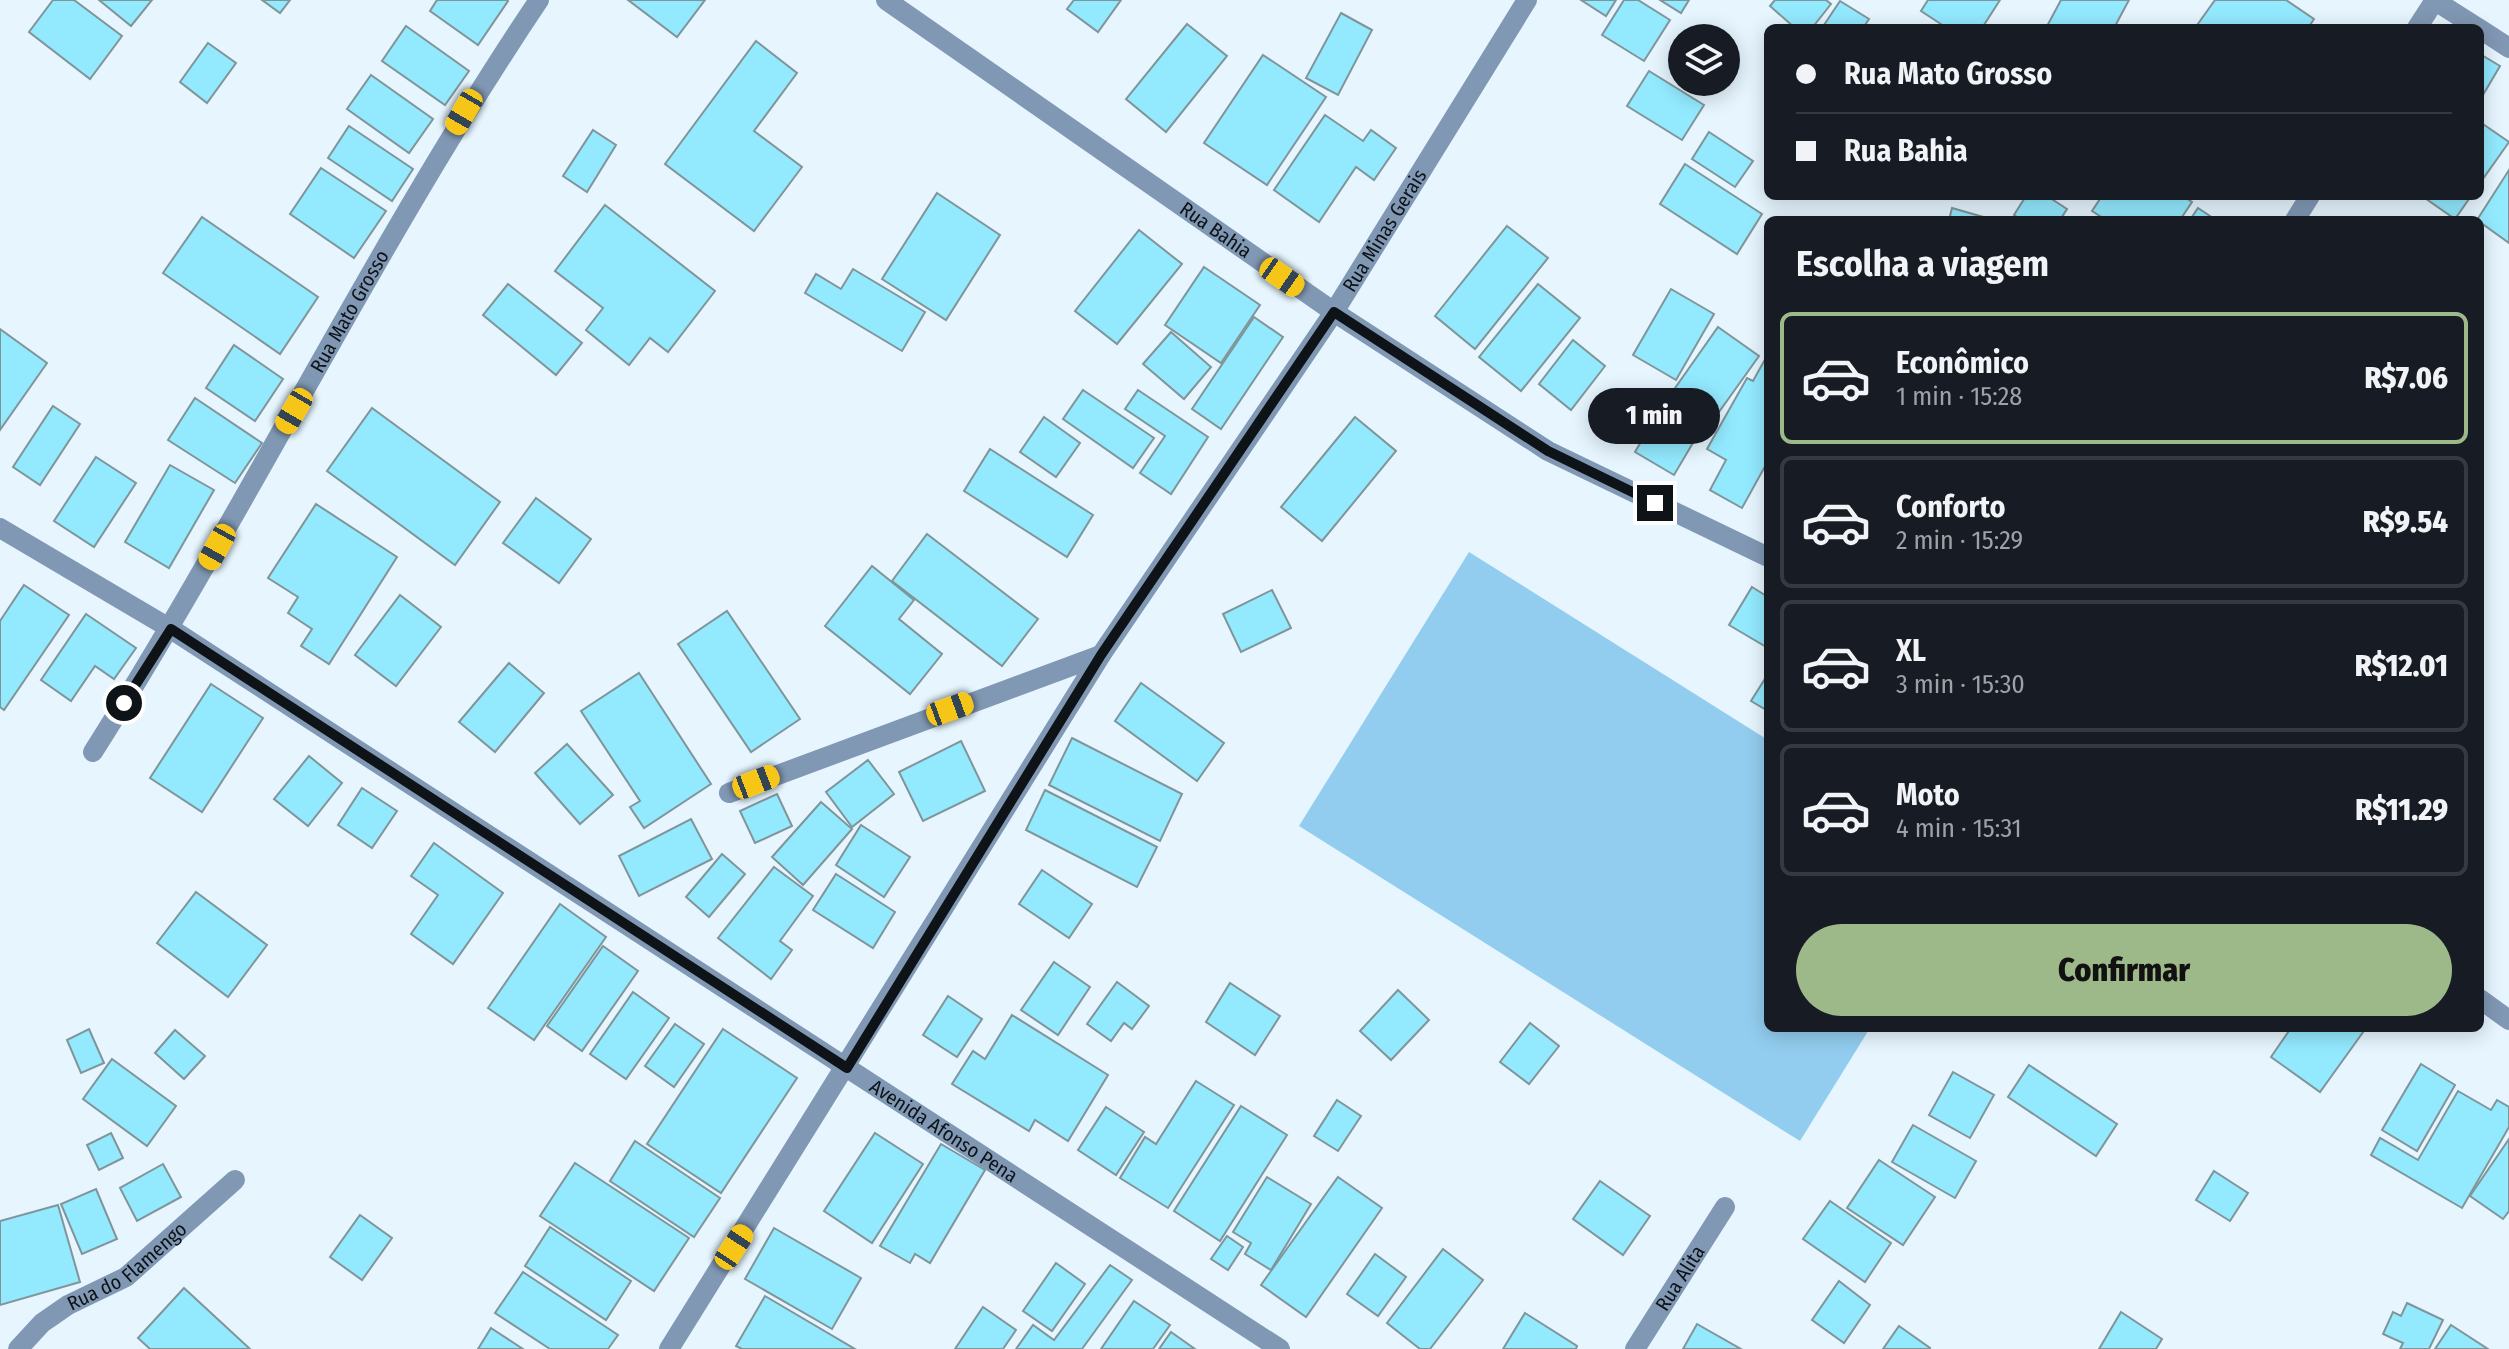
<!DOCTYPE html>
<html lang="pt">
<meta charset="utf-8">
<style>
:root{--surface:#171b24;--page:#242831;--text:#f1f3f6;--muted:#9ea1a6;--line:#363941;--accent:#9db989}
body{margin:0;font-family:"Fira Sans Condensed",sans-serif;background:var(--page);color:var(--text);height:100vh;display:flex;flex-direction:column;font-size:30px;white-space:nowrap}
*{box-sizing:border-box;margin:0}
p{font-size:26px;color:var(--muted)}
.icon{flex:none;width:44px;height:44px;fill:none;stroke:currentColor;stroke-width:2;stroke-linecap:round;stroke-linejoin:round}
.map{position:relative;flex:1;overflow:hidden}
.side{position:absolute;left:1764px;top:216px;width:720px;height:816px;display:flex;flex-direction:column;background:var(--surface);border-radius:12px;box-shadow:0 4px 20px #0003}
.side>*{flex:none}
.hud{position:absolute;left:1764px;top:24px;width:720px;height:176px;border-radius:12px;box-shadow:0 4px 20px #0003;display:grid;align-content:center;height:176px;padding:0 32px;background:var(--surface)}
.buttons{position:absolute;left:1668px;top:24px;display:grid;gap:16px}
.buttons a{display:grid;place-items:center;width:72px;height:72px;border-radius:50%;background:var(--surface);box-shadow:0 4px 20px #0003;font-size:40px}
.end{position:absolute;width:36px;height:36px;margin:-18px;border:10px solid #0d1317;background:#fff;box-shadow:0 0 0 4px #fff}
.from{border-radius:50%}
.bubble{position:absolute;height:56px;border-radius:28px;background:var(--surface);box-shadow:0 4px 20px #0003;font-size:26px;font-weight:800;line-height:56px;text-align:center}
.car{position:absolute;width:24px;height:48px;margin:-24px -12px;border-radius:10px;box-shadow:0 0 6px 2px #0007;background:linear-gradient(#f5c518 24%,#345 0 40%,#f5c518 0 76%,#345 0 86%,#f5c518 0)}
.hud b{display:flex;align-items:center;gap:28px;height:76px;font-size:30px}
.hud b+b{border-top:2px solid var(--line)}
.hud i{width:20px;height:20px;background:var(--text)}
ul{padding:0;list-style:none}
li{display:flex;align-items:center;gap:24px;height:132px;margin:0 16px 12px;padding:0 16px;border:4px solid var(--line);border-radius:12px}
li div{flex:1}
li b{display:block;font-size:30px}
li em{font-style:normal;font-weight:800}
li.active{border-color:var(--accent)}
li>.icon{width:72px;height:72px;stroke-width:1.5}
h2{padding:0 32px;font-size:36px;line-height:96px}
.action{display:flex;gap:16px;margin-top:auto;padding:16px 32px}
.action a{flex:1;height:92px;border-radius:48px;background:var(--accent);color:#111;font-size:32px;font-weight:800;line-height:92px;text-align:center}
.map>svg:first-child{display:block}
.pitch{fill:#92cdef}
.building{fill:#93eaff;stroke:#80959a;stroke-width:2}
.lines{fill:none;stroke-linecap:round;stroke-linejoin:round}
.minor{stroke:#8198b4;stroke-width:20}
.route{stroke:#0d1317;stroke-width:10}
.labels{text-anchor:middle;stroke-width:8;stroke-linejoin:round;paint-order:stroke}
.street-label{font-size:20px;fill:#0d1317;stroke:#fff}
</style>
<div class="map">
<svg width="2509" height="1349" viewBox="0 0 2509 1349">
<rect width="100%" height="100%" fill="#e6f5fe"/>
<path class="pitch" d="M1469 552 1768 740V1028H1870L1800 1141 1299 826Z"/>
<g class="building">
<path d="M53 0H74L122 36 90 79 29 32Z"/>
<path d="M99 0H152L131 26Z"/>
<path d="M262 0H290L280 13Z"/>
<path d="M437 0H507L508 1 478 45 430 11Z"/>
<path d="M628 0H705L677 37Z"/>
<path d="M1074 0H1121L1098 32 1067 9Z"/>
<path d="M1581 0H1616L1606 16Z"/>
<path d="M1624 0H1638L1670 20 1644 61 1602 35Z"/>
<path d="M1660 0H1689L1681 13Z"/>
<path d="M1775 0H1826L1831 4 1812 28H1795L1770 6Z"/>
<path d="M1928 0H2000L1982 28H1947L1921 11Z"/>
<path d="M2061 0H2129L2114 28H2046Z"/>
<path d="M2215 0H2286L2314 19 2308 28H2195Z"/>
<path d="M1840 1 1869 19 1863 28H1822Z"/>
<path d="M1341 13 1372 30 1338 95 1306 78Z"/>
<path d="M1187 24 1227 56 1166 132 1126 99Z"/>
<path d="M406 26 469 71 445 105 382 61Z"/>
<path d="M756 41 797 73 754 131 802 167 754 231 665 164Z"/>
<path d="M208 43 236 63 207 103 180 82Z"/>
<path d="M2480 54 2500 66 2480 100Z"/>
<path d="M1263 55 1326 97 1267 185 1204 143Z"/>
<path d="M1649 71 1704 105 1682 140 1627 106Z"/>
<path d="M371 75 433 119 409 153 347 109Z"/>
<path d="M1325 115 1363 141 1371 130 1396 148 1374 180 1356 167 1319 222 1274 190Z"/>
<path d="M2480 122 2509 142 2480 183Z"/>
<path d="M349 126 413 169 392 201 328 158Z"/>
<path d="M593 130 616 145 587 192 563 176Z"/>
<path d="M1709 132 1753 161 1735 187 1692 159Z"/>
<path d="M1685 164 1762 214 1737 254 1660 204Z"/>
<path d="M321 168 386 211 354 258 290 214Z"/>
<path d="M2509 170V243L2477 220Z"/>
<path d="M937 193 1000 235 946 320 882 279Z"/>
<path d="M2026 196H2047L2067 209 2060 220H2022L2014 215Z"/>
<path d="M2102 196H2183L2192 202 2180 220H2106L2092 211Z"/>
<path d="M2422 196H2471L2455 219Z"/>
<path d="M605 205 715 291 668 352 650 338 629 365 586 330 603 308 555 271Z"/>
<path d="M1952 208 1994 220H1949Z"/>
<path d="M2198 208 2216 220H2190Z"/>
<path d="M202 217 318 297 280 354 163 273Z"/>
<path d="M1507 226 1548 258 1475 349 1435 316Z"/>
<path d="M1139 230 1182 264 1117 344 1075 311Z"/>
<path d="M1204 267 1260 305 1221 363 1165 325Z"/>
<path d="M853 269 925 312 902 351 805 293 816 274 841 289Z"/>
<path d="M508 284 582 343 556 375 483 315Z"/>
<path d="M1538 284 1580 318 1521 391 1479 357Z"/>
<path d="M1671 289 1714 314 1676 380 1633 355Z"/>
<path d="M1254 317 1283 337 1221 429 1192 409Z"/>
<path d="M1718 327 1759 356 1701 437 1661 408Z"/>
<path d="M0 329 47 363 0 430Z"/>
<path d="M1171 332 1211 367 1184 399 1143 364Z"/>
<path d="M1573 340 1605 366 1571 410 1539 384Z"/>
<path d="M234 345 283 379 255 421 206 388Z"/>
<path d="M1768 354V461L1742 508 1710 490 1726 460 1707 449 1747 378 1753 381Z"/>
<path d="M1083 390 1154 438 1133 468 1063 419Z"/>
<path d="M1138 390 1208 437 1171 494 1140 473 1165 436 1125 409Z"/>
<path d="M195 398 262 443 235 483 168 440Z"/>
<path d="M53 406 80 424 40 485 13 467Z"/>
<path d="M372 408 500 502 455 565 327 471Z"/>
<path d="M1044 417 1080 443 1056 477 1020 452Z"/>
<path d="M1355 417 1396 451 1322 541 1281 507Z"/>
<path d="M1655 418 1694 441 1674 475 1635 452Z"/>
<path d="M990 449 1093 515 1067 557 964 491Z"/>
<path d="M96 457 136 483 94 547 54 521Z"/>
<path d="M170 465 214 490 169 568 125 542Z"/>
<path d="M536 498 591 539 559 583 503 543Z"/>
<path d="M316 504 397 557 329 664 301 646 312 629 288 613 298 597 268 578Z"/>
<path d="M927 534 1038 619 1002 666 892 581Z"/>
<path d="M872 566 914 600 899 619 942 654 910 694 825 626Z"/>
<path d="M24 585 69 615 4 710 0 707V621Z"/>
<path d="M1752 587 1768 597V648L1729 625Z"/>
<path d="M1272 590 1291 628 1241 652 1223 614Z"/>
<path d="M400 595 441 627 396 686 355 655Z"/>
<path d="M727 611 800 719 751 752 678 644Z"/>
<path d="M86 614 136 648 114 679 95 666 71 701 41 680Z"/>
<path d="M509 663 544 693 495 752 459 722Z"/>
<path d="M639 673 711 784 644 828 630 807 640 801 581 711Z"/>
<path d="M1768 674V711L1751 701Z"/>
<path d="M1141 683 1224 743 1197 781 1115 721Z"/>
<path d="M211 684 263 718 202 812 150 778Z"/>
<path d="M1072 738 1182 794 1160 841 1049 785Z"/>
<path d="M961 741 985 791 923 821 899 772Z"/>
<path d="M567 744 613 795 580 824 535 773Z"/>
<path d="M309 756 342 783 308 826 274 799Z"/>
<path d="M868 760 894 794 852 827 826 792Z"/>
<path d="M362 788 397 811 372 848 338 825Z"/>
<path d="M1045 790 1157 847 1137 887 1026 830Z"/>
<path d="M777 794 792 826 755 843 740 811Z"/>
<path d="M821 802 852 829 803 885 772 857Z"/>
<path d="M691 819 712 859 639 896 619 856Z"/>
<path d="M861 825 910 857 884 897 836 865Z"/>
<path d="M434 843 503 893 453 964 411 934 438 895 411 876Z"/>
<path d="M722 854 745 874 709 917 686 897Z"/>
<path d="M774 867 813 896 780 941 792 950 771 979 718 938Z"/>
<path d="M1042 870 1092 904 1069 938 1019 904Z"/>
<path d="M836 874 895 912 873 948 813 910Z"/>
<path d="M196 892 267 945 228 997 157 943Z"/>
<path d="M560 904 606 937 534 1040 488 1008Z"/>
<path d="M603 946 638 971 582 1051 547 1026Z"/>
<path d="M1054 962 1090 987 1058 1035 1021 1010Z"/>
<path d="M1117 982 1149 1006 1132 1029 1124 1023 1111 1041 1087 1024Z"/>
<path d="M1230 983 1280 1016 1255 1055 1206 1022Z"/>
<path d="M1398 990 1429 1020 1391 1060 1360 1031Z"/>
<path d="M633 992 669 1018 626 1079 590 1054Z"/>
<path d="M948 996 982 1019 957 1057 923 1035Z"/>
<path d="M1012 1015 1108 1075 1068 1141 1035 1120 1029 1131 952 1084 973 1051 985 1059Z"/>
<path d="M1530 1023 1559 1046 1529 1084 1500 1062Z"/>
<path d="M675 1024 704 1044 674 1087 645 1066Z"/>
<path d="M2291 1028H2366L2320 1092 2271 1057Z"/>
<path d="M89 1029 104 1063 81 1073 67 1040Z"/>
<path d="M723 1029 797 1078 721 1193 647 1144Z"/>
<path d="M175 1030 205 1056 184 1079 155 1053Z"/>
<path d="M112 1059 176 1106 147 1146 83 1099Z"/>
<path d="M2421 1064 2455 1085 2417 1151 2382 1130Z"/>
<path d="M2029 1065 2117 1124 2096 1156 2008 1097Z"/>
<path d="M1953 1072 1994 1095 1970 1138 1929 1115Z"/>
<path d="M1196 1081 1234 1105 1168 1208 1120 1178 1145 1137 1156 1144Z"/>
<path d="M2458 1091 2491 1110 2497 1100 2509 1107V1127L2462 1208 2371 1155 2380 1138 2418 1160Z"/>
<path d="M1337 1100 1361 1116 1338 1151 1314 1136Z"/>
<path d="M1241 1106 1287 1135 1220 1241 1174 1211Z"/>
<path d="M1106 1107 1144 1132 1116 1175 1078 1150Z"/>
<path d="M1913 1125 1976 1161 1955 1198 1892 1162Z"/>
<path d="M111 1133 123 1158 99 1170 87 1145Z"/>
<path d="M875 1133 923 1164 872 1243 824 1211Z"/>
<path d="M2509 1139V1211L2503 1219 2470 1196Z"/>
<path d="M635 1141 720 1198 694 1237 610 1181Z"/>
<path d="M941 1144 985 1170 930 1263 915 1254 910 1263 880 1246Z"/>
<path d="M1879 1160 1935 1197 1903 1245 1847 1208Z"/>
<path d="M575 1163 689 1238 654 1291 540 1216Z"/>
<path d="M163 1164 181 1197 137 1221 120 1188Z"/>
<path d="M2214 1171 2248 1193 2230 1221 2196 1200Z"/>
<path d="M1267 1177 1311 1204 1271 1270 1245 1254 1251 1243 1233 1232Z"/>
<path d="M1338 1177 1382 1208 1306 1317 1261 1285Z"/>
<path d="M1600 1181 1650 1216 1623 1255 1573 1219Z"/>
<path d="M96 1189 117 1239 82 1254 61 1204Z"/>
<path d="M1830 1201 1891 1243 1865 1282 1803 1239Z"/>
<path d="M58 1205 80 1282 0 1305V1221Z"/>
<path d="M360 1215 392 1238 362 1280 330 1257Z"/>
<path d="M550 1227 631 1281 606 1320 525 1266Z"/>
<path d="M774 1228 861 1278 832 1329 745 1279Z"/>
<path d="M1227 1236 1243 1247 1228 1270 1211 1259Z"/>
<path d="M1443 1249 1483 1280 1430 1349H1420L1387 1323Z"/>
<path d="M1375 1254 1406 1277 1378 1316 1347 1294Z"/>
<path d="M1056 1263 1085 1284 1052 1331 1023 1311Z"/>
<path d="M1110 1265 1132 1280 1082 1349H1016L1033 1325 1054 1340Z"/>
<path d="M523 1272 618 1335 608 1349H550L495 1313Z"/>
<path d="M1839 1281 1870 1305 1844 1343 1812 1320Z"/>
<path d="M184 1288 250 1349H150L138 1338Z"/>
<path d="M765 1296 855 1349H742L736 1346Z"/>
<path d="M1134 1301 1170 1325 1153 1349H1101Z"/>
<path d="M2407 1303 2443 1320 2429 1349H2400L2403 1343 2383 1334 2393 1312 2401 1316Z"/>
<path d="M983 1307 1016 1330 1003 1349H955Z"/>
<path d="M2121 1312 2162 1339 2156 1349H2099Z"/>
<path d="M1525 1313 1577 1346 1576 1349H1503Z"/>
<path d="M1697 1324 1741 1349H1683Z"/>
<path d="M2451 1325 2488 1349H2435Z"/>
<path d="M1899 1326 1930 1348 1929 1349H1883Z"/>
<path d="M491 1328 523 1349H478Z"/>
<path d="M1171 1332 1195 1349H1159Z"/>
</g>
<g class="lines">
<g class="minor">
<path id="s1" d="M886 0 1334 312 1548 451 1768 557"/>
<path d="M2434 0 2478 28"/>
<path d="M2417 28 2435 0"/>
<path d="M2480 29 2509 48"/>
<path d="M2295 220 2310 196"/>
<path id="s2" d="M0 528 171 629 1280 1349"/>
<path id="s3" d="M93 752C249 506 376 242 539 0"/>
<path d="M729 793 1101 655"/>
<path d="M2480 999 2509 1020"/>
<path id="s4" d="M18 1349 42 1323 68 1305 126 1277 235 1180"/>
<path id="s5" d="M669 1349 1101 655 1334 312 1527 0"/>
<path id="s6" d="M1635 1349 1725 1207"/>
</g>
</g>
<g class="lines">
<path class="route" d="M124 703 171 629 847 1068 1101 655 1334 312 1548 451 1655 503"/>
</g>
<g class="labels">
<g class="street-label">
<text dy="7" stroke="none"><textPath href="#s1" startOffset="402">Rua Bahia</textPath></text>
<text dy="7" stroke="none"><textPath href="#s5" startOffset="1328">Rua Minas Gerais</textPath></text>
<text dy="7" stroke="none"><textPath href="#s3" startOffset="510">Rua Mato Grosso</textPath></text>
<text dy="7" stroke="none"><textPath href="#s2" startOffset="1120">Avenida Afonso Pena</textPath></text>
<text dy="7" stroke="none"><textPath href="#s4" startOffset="138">Rua do Flamengo</textPath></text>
<text dy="7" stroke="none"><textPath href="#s6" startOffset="84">Rua Alita</textPath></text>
</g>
</g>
</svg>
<div class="buttons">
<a><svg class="icon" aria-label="layers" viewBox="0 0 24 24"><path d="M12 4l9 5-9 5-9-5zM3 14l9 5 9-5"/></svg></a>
</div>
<i class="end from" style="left:124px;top:703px"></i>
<i class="end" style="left:1655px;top:503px"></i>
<div class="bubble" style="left:1588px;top:388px;width:132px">1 min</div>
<i class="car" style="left:464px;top:112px;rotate:210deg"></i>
<i class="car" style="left:1282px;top:277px;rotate:125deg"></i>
<i class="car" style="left:294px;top:411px;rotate:210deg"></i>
<i class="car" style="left:217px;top:547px;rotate:209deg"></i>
<i class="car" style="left:950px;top:709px;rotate:70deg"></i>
<i class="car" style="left:756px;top:782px;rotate:69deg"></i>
<i class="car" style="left:734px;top:1247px;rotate:33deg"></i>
<div class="hud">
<b><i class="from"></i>Rua Mato Grosso</b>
<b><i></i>Rua Bahia</b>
</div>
<section class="side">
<h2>Escolha a viagem</h2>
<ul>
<li class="active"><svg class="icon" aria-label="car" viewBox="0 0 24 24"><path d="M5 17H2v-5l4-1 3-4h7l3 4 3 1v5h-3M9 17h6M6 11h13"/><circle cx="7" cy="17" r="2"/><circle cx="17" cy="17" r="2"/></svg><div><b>Econômico</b><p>1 min · 15:28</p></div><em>R$7.06</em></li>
<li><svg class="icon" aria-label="car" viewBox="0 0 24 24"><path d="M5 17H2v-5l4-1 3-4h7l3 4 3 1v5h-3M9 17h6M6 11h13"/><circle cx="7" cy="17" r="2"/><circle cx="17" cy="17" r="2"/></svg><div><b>Conforto</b><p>2 min · 15:29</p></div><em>R$9.54</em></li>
<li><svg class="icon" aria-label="car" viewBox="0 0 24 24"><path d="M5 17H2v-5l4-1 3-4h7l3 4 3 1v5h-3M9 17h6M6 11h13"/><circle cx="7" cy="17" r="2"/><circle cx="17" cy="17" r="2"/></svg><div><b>XL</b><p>3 min · 15:30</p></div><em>R$12.01</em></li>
<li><svg class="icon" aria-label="car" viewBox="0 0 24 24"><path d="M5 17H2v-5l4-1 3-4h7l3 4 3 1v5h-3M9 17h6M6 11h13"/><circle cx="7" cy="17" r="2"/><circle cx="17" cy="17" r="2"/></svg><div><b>Moto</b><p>4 min · 15:31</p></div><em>R$11.29</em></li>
</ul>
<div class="action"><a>Confirmar</a></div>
</section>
</div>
